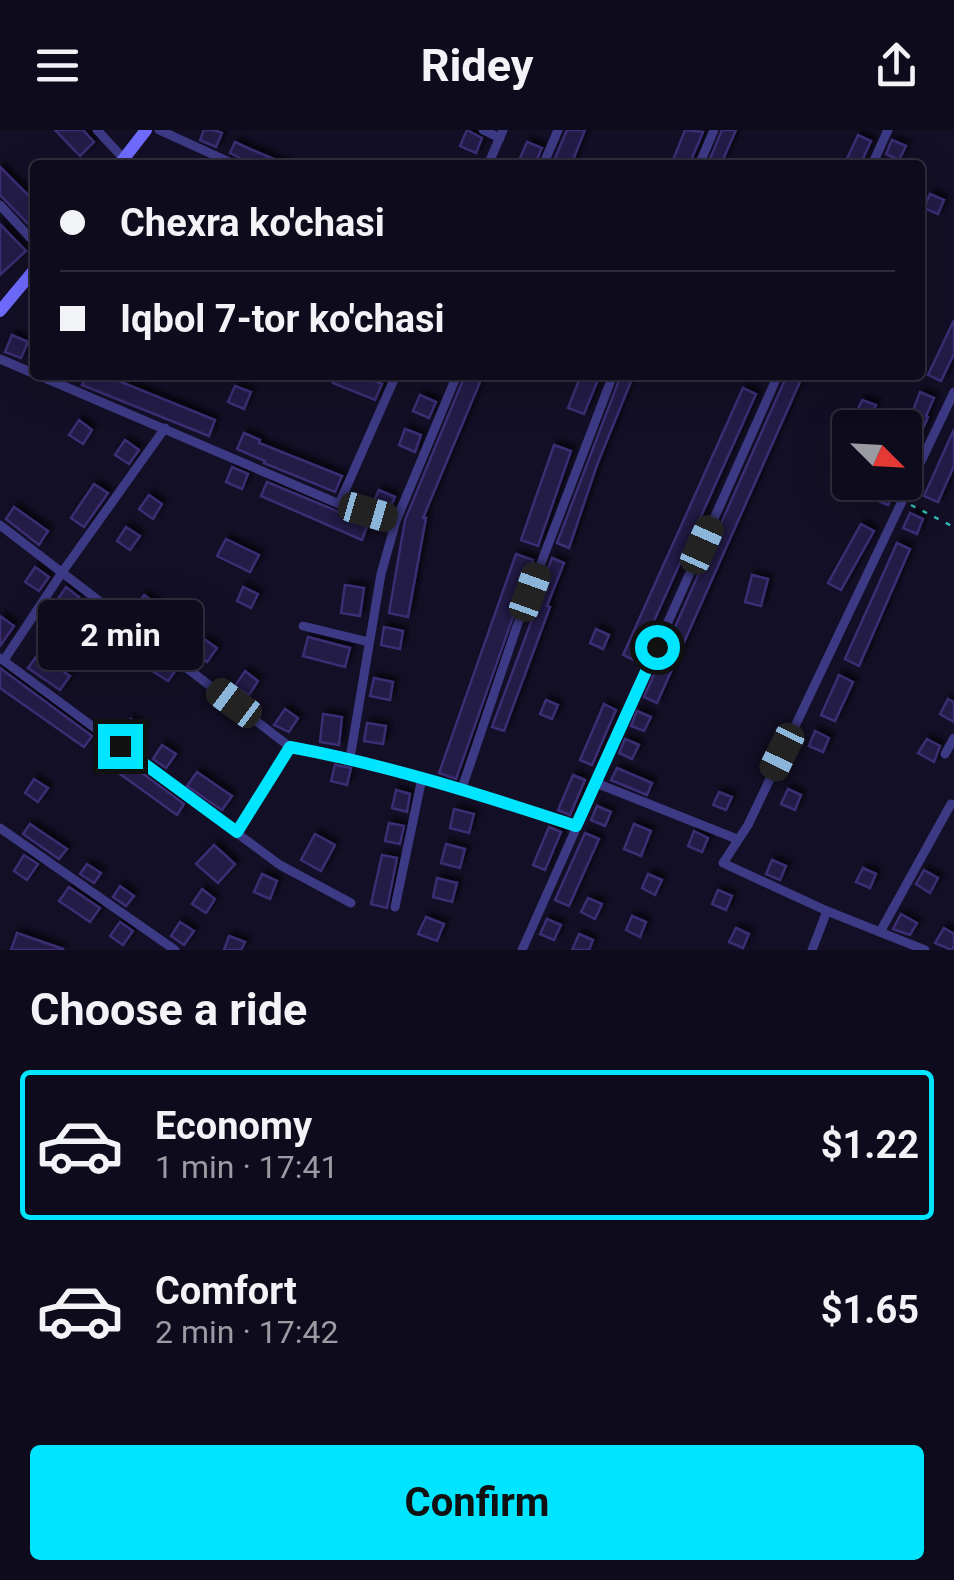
<!DOCTYPE html>
<meta charset="utf-8">
<style>
:root{--surface:#0e0b1c;--page:#171425;--text:#f1f3f6;--muted:#9b9ba3;--line:#2e2b3b;--accent:#00e5ff}
body{margin:0;font-family:Roboto,sans-serif;background:var(--page);color:var(--text);height:100vh;display:flex;flex-direction:column;font-size:38px;white-space:nowrap}
*{box-sizing:border-box;margin:0}
p{font-size:32px;color:var(--muted)}
.icon{flex:none;width:55px;height:55px;fill:none;stroke:currentColor;stroke-width:2;stroke-linecap:round;stroke-linejoin:round}
.map{position:relative;height:820px;overflow:hidden}
.details{display:flex;flex-direction:column;background:var(--surface);flex:1}
.details>*{flex:none}
.guide{position:absolute;left:30px;top:30px;width:895px;height:220px;border-radius:10px;box-shadow:0 10px 40px #0002,0 0 0 2px var(--line);display:grid;align-content:center;height:220px;padding:0 30px;background:var(--surface)}
.needle{width:65px;rotate:114deg}
.fabs{position:absolute;left:832px;top:280px;display:grid;gap:20px}
.fabs a{display:grid;place-items:center;width:90px;height:90px;border-radius:10px;background:var(--surface);box-shadow:0 10px 40px #0002,0 0 0 2px var(--line);font-size:50px}
.end{position:absolute;width:45px;height:45px;margin:-22px;border:12px solid #00e5ff;background:#111;box-shadow:0 0 0 5px #111}
.from{border-radius:50%}
.bubble{position:absolute;height:70px;border-radius:10px;background:var(--surface);box-shadow:0 10px 40px #0002,0 0 0 2px var(--line);font-size:32px;font-weight:700;line-height:70px;text-align:center}
.car{position:absolute;width:30px;height:60px;margin:-30px -15px;border-radius:12px;box-shadow:0 0 8px 2px #0007;background:linear-gradient(#222 24%,#8ab4d8 0 40%,#222 0 76%,#8ab4d8 0 86%,#222 0)}
.guide b{display:flex;align-items:center;gap:35px;height:95px;font-size:38px}
.guide b+b{border-top:2px solid var(--line)}
.guide i{width:25px;height:25px;background:var(--text)}
ul{padding:0;list-style:none}
li{display:flex;align-items:center;gap:30px;height:150px;margin:0 20px 15px;padding:0 10px;border:5px solid transparent;border-radius:10px}
li div{flex:1}
li b{display:block;font-size:38px}
li em{font-style:normal;font-weight:700}
li.on{border-color:var(--accent)}
li>.icon{width:90px;height:90px;stroke-width:1.5}
h2{padding:0 30px;font-size:45px;line-height:120px}
.cta{display:flex;gap:20px;margin-top:auto;padding:20px 30px}
.cta a{flex:1;height:115px;border-radius:10px;background:var(--accent);color:#111;font-size:40px;font-weight:700;line-height:115px;text-align:center}
header{display:flex;justify-content:space-between;align-items:center;height:130px;padding:0 30px;background:var(--surface);font-size:45px;font-weight:700}
.map>svg:first-child{display:block}
.building{fill:#241b47;stroke:#3b2d73;stroke-width:2.5;filter:url(#shadow)}
.lines{fill:none;stroke-linecap:round;stroke-linejoin:round}
.path{stroke:#2fb8b0;stroke-width:2.5;stroke-dasharray:5 8;stroke-linecap:butt}
.street{stroke:#3d3a85;stroke-width:9}
.secondary{stroke:#6f6bff;stroke-width:12}
.route{stroke:#00e5ff;stroke-width:12}
</style>
<header><svg class="icon" aria-label="menu" viewBox="0 0 24 24"><path d="M4 6h16M4 12h16M4 18h16"/></svg>Ridey<svg class="icon" aria-label="share" viewBox="0 0 24 24"><path d="M12 15V3M7 8l5-5 5 5M5 13v7h14v-7"/></svg></header>
<div class="map">
<svg width="954" height="820" viewBox="0 0 954 820">
<defs>
<filter id="shadow"><feDropShadow dx="4.5" dy="-4.5" stdDeviation="2.5" flood-color="#0009"/></filter>
</defs>
<rect width="100%" height="100%" fill="#130f26"/>
<g class="building">
<path d="M55 0H83L94 12 80 26Z"/>
<path d="M204 0H214L222 3 216 17 200 10Z"/>
<path d="M467 0 482 8 476 23 460 16Z"/>
<path d="M567 0H585L571 35H552Z"/>
<path d="M685 0 703 2 689 35H671Z"/>
<path d="M722 0H736L721 34 710 29Z"/>
<path d="M858 5 871 11 860 35H844Z"/>
<path d="M892 10 906 16 899 30 886 24Z"/>
<path d="M235 12 250 19 288 35 244 34 240 28 230 23Z"/>
<path d="M527 12 542 18 535 34 520 28Z"/>
<path d="M0 37 35 72V101L0 65Z"/>
<path d="M930 64 944 70 938 84 924 78Z"/>
<path d="M0 94 26 121 0 145Z"/>
<path d="M954 190V224L941 251 928 245Z"/>
<path d="M12 205 28 212 21 228 5 222Z"/>
<path d="M86 245H104L215 290 209 306 82 255Z"/>
<path d="M336 245H360L382 254 375 270 333 253Z"/>
<path d="M465 245H483L423 388H426L408 487 389 483 405 390Z"/>
<path d="M581 245H600L584 284 568 278Z"/>
<path d="M621 245 632 249 597 335 569 418 557 413Z"/>
<path d="M787 245H803L657 573 644 567Z"/>
<path d="M235 256 251 262 244 279 228 272Z"/>
<path d="M743 258 756 264 636 531 623 525Z"/>
<path d="M920 262 934 268 926 286 928 287 905 339V302Z"/>
<path d="M420 265 436 272 429 288 413 281Z"/>
<path d="M862 270 876 275 869 290 856 284Z"/>
<path d="M79 290 92 300 83 314 69 305Z"/>
<path d="M405 299 421 305 415 322 399 315Z"/>
<path d="M954 299V336L938 372 924 366Z"/>
<path d="M244 303 260 310 259 313 342 346 335 362 264 333 265 331 237 319Z"/>
<path d="M125 310 139 320 129 334 115 325Z"/>
<path d="M554 315 571 321 538 416 521 410Z"/>
<path d="M232 337 248 344 242 359 226 352Z"/>
<path d="M267 352 368 394 362 410 261 366Z"/>
<path d="M94 354 108 363 84 397 71 388Z"/>
<path d="M881 354 894 360 888 375 874 369Z"/>
<path d="M379 360 395 367 389 380 372 375Z"/>
<path d="M149 365 162 374 153 389 139 379Z"/>
<path d="M14 377 48 401 39 415 6 389Z"/>
<path d="M910 383 923 389 917 404 903 398Z"/>
<path d="M861 394 874 401 841 460 828 453Z"/>
<path d="M126 397 140 406 130 420 117 411Z"/>
<path d="M226 409 259 425 250 442 217 426Z"/>
<path d="M897 413 910 419 859 536 845 529Z"/>
<path d="M516 424 533 430 456 649 439 643Z"/>
<path d="M552 428 564 433 547 476 550 477 504 601 492 597 540 468 537 467Z"/>
<path d="M35 437 49 447 39 461 25 452Z"/>
<path d="M752 445 768 449 761 476 745 472Z"/>
<path d="M345 455 364 458 360 486 341 483Z"/>
<path d="M66 457 79 467 70 481 56 472Z"/>
<path d="M243 457 258 464 251 478 237 471Z"/>
<path d="M144 465 158 475 148 489 134 479Z"/>
<path d="M103 484 116 494 107 506 94 497Z"/>
<path d="M169 484 182 493 173 507 159 498Z"/>
<path d="M0 486 14 496 0 516Z"/>
<path d="M384 497 403 501 400 519 381 515Z"/>
<path d="M596 499 609 505 603 519 590 513Z"/>
<path d="M308 507 350 518 345 537 303 526Z"/>
<path d="M134 508 147 517 138 529 125 520Z"/>
<path d="M204 509 217 518 207 532 194 523Z"/>
<path d="M38 524 70 546 60 560 28 538Z"/>
<path d="M163 530 176 540 168 551 154 542Z"/>
<path d="M0 538 92 606 84 617 0 558Z"/>
<path d="M245 541 258 551 249 565 235 556Z"/>
<path d="M839 545 853 552 835 591 821 585Z"/>
<path d="M374 548 393 552 390 570 370 566Z"/>
<path d="M948 569 954 572V592L940 584Z"/>
<path d="M546 570 558 575 552 589 540 584Z"/>
<path d="M604 574 616 580 592 635 580 630Z"/>
<path d="M285 579 298 588 289 602 274 595Z"/>
<path d="M637 581 651 587 644 601 631 596Z"/>
<path d="M323 584 342 587 339 615 320 612Z"/>
<path d="M131 589 144 598 134 613 121 603Z"/>
<path d="M367 593 386 596 383 614 364 611Z"/>
<path d="M815 601 829 608 823 622 809 616Z"/>
<path d="M625 609 639 615 632 629 619 623Z"/>
<path d="M927 609 940 616 934 632 918 623Z"/>
<path d="M103 614 184 674 177 685 95 626Z"/>
<path d="M162 615 176 624 166 638 153 629Z"/>
<path d="M335 635 351 638 347 655 331 651Z"/>
<path d="M617 638 652 653 647 665 611 650Z"/>
<path d="M197 642 232 666 222 680 187 656Z"/>
<path d="M573 645 585 650 570 685 558 680Z"/>
<path d="M34 649 48 658 38 672 25 663Z"/>
<path d="M788 659 801 665 795 680 781 674Z"/>
<path d="M396 660 410 664 407 682 392 678Z"/>
<path d="M719 662 732 667 726 680 713 675Z"/>
<path d="M597 676 611 682 605 696 591 690Z"/>
<path d="M454 679 474 684 469 703 450 698Z"/>
<path d="M389 693 404 696 400 714 385 711Z"/>
<path d="M30 694 67 719 59 729 23 704Z"/>
<path d="M634 694 651 701 641 726 624 719Z"/>
<path d="M549 697 561 702 545 740 533 735Z"/>
<path d="M694 701 708 708 702 722 688 716Z"/>
<path d="M585 703 599 709 569 776 555 770Z"/>
<path d="M315 704 335 715 321 741 301 730Z"/>
<path d="M446 714 465 719 460 738 441 733Z"/>
<path d="M214 715 235 734 218 753 196 734Z"/>
<path d="M24 725 38 734 27 750 14 741Z"/>
<path d="M382 725 397 728 387 778 371 774Z"/>
<path d="M772 730 786 736 780 750 766 744Z"/>
<path d="M87 734 101 743 94 753 80 744Z"/>
<path d="M863 738 876 744 870 758 856 752Z"/>
<path d="M924 740 938 748 930 763 916 754Z"/>
<path d="M262 744 277 751 270 769 254 762Z"/>
<path d="M648 744 662 750 655 765 642 758Z"/>
<path d="M437 748 457 753 452 772 433 767Z"/>
<path d="M120 756 134 766 126 776 113 767Z"/>
<path d="M69 757 100 778 90 792 59 771Z"/>
<path d="M202 759 215 769 206 783 192 774Z"/>
<path d="M718 760 732 766 726 780 712 774Z"/>
<path d="M588 768 602 774 595 789 581 782Z"/>
<path d="M901 784 917 793 910 805 893 799Z"/>
<path d="M632 786 646 792 640 807 626 800Z"/>
<path d="M426 787 444 794 437 811 418 804Z"/>
<path d="M547 789 561 795 554 810 540 804Z"/>
<path d="M120 792 133 801 123 815 110 806Z"/>
<path d="M180 792 194 801 184 815 171 806Z"/>
<path d="M736 798 749 804 743 818 729 812Z"/>
<path d="M944 798 954 804V815L952 820 935 813Z"/>
<path d="M17 803 63 819V820H11Z"/>
<path d="M579 804 593 810 589 820H572Z"/>
<path d="M229 806 245 812 241 820H224Z"/>
</g>
<g class="lines">
<path class="path" d="M911 375 954 397"/>
<g class="street">
<path d="M97 0 124 29"/>
<path d="M159 0 236 35"/>
<path d="M483 0 500 8"/>
<path d="M488 35 503 0"/>
<path d="M543 35 558 0"/>
<path d="M699 35 714 0"/>
<path d="M872 35 888 0"/>
<path d="M0 75 35 113"/>
<path d="M0 229 35 244"/>
<path d="M38 245 339 374 396 391"/>
<path d="M339 374 396 245"/>
<path d="M0 395 290 617C388 635 482 665 576 696"/>
<path d="M303 496 369 512"/>
<path d="M0 528 280 735 351 773"/>
<path d="M4 530 63 441 165 298"/>
<path d="M945 624 954 608"/>
<path d="M350 628 381 444 396 391 457 245"/>
<path d="M596 653 737 709"/>
<path d="M462 658 517 496 613 245"/>
<path d="M0 698 175 820"/>
<path d="M237 702 290 617"/>
<path d="M395 777 422 648"/>
<path d="M880 802 951 674"/>
<path d="M522 820 778 245"/>
<path d="M812 820 827 781"/>
<path d="M925 820 827 781 723 733 748 695 954 262"/>
</g>
<g class="secondary">
<path d="M119 35 146 0"/>
<path d="M0 181 35 139"/>
</g>
</g>
<g class="lines">
<path class="route" d="M120 616 237 702 290 617C388 635 482 665 576 696L657 517"/>
</g>
</svg>
<div class="fabs">
<a><svg class="needle" viewBox="-14 -14 28 28"><path d="M0-13l5 13h-10z" fill="#e53935"/><path d="M0 13l5-13h-10z" fill="#9b9ba3"/></svg></a>
</div>
<i class="end from" style="left:657px;top:517px"></i>
<i class="end" style="left:120px;top:616px"></i>
<div class="bubble" style="left:38px;top:470px;width:165px">2 min</div>
<i class="car" style="left:368px;top:382px;rotate:106deg"></i>
<i class="car" style="left:702px;top:415px;rotate:24deg"></i>
<i class="car" style="left:530px;top:462px;rotate:20deg"></i>
<i class="car" style="left:234px;top:573px;rotate:307deg"></i>
<i class="car" style="left:782px;top:622px;rotate:206deg"></i>
<div class="guide">
<b><i class="from"></i>Chexra ko'chasi</b>
<b><i></i>Iqbol 7-tor ko'chasi</b>
</div>
</div>
<section class="details">
<h2>Choose a ride</h2>
<ul>
<li class="on"><svg class="icon" aria-label="car" viewBox="0 0 24 24"><path d="M5 17H2v-5l4-1 3-4h7l3 4 3 1v5h-3M9 17h6M6 11h13"/><circle cx="7" cy="17" r="2"/><circle cx="17" cy="17" r="2"/></svg><div><b>Economy</b><p>1 min · 17:41</p></div><em>$1.22</em></li>
<li><svg class="icon" aria-label="car" viewBox="0 0 24 24"><path d="M5 17H2v-5l4-1 3-4h7l3 4 3 1v5h-3M9 17h6M6 11h13"/><circle cx="7" cy="17" r="2"/><circle cx="17" cy="17" r="2"/></svg><div><b>Comfort</b><p>2 min · 17:42</p></div><em>$1.65</em></li>
</ul>
<div class="cta"><a>Confirm</a></div>
</section>
